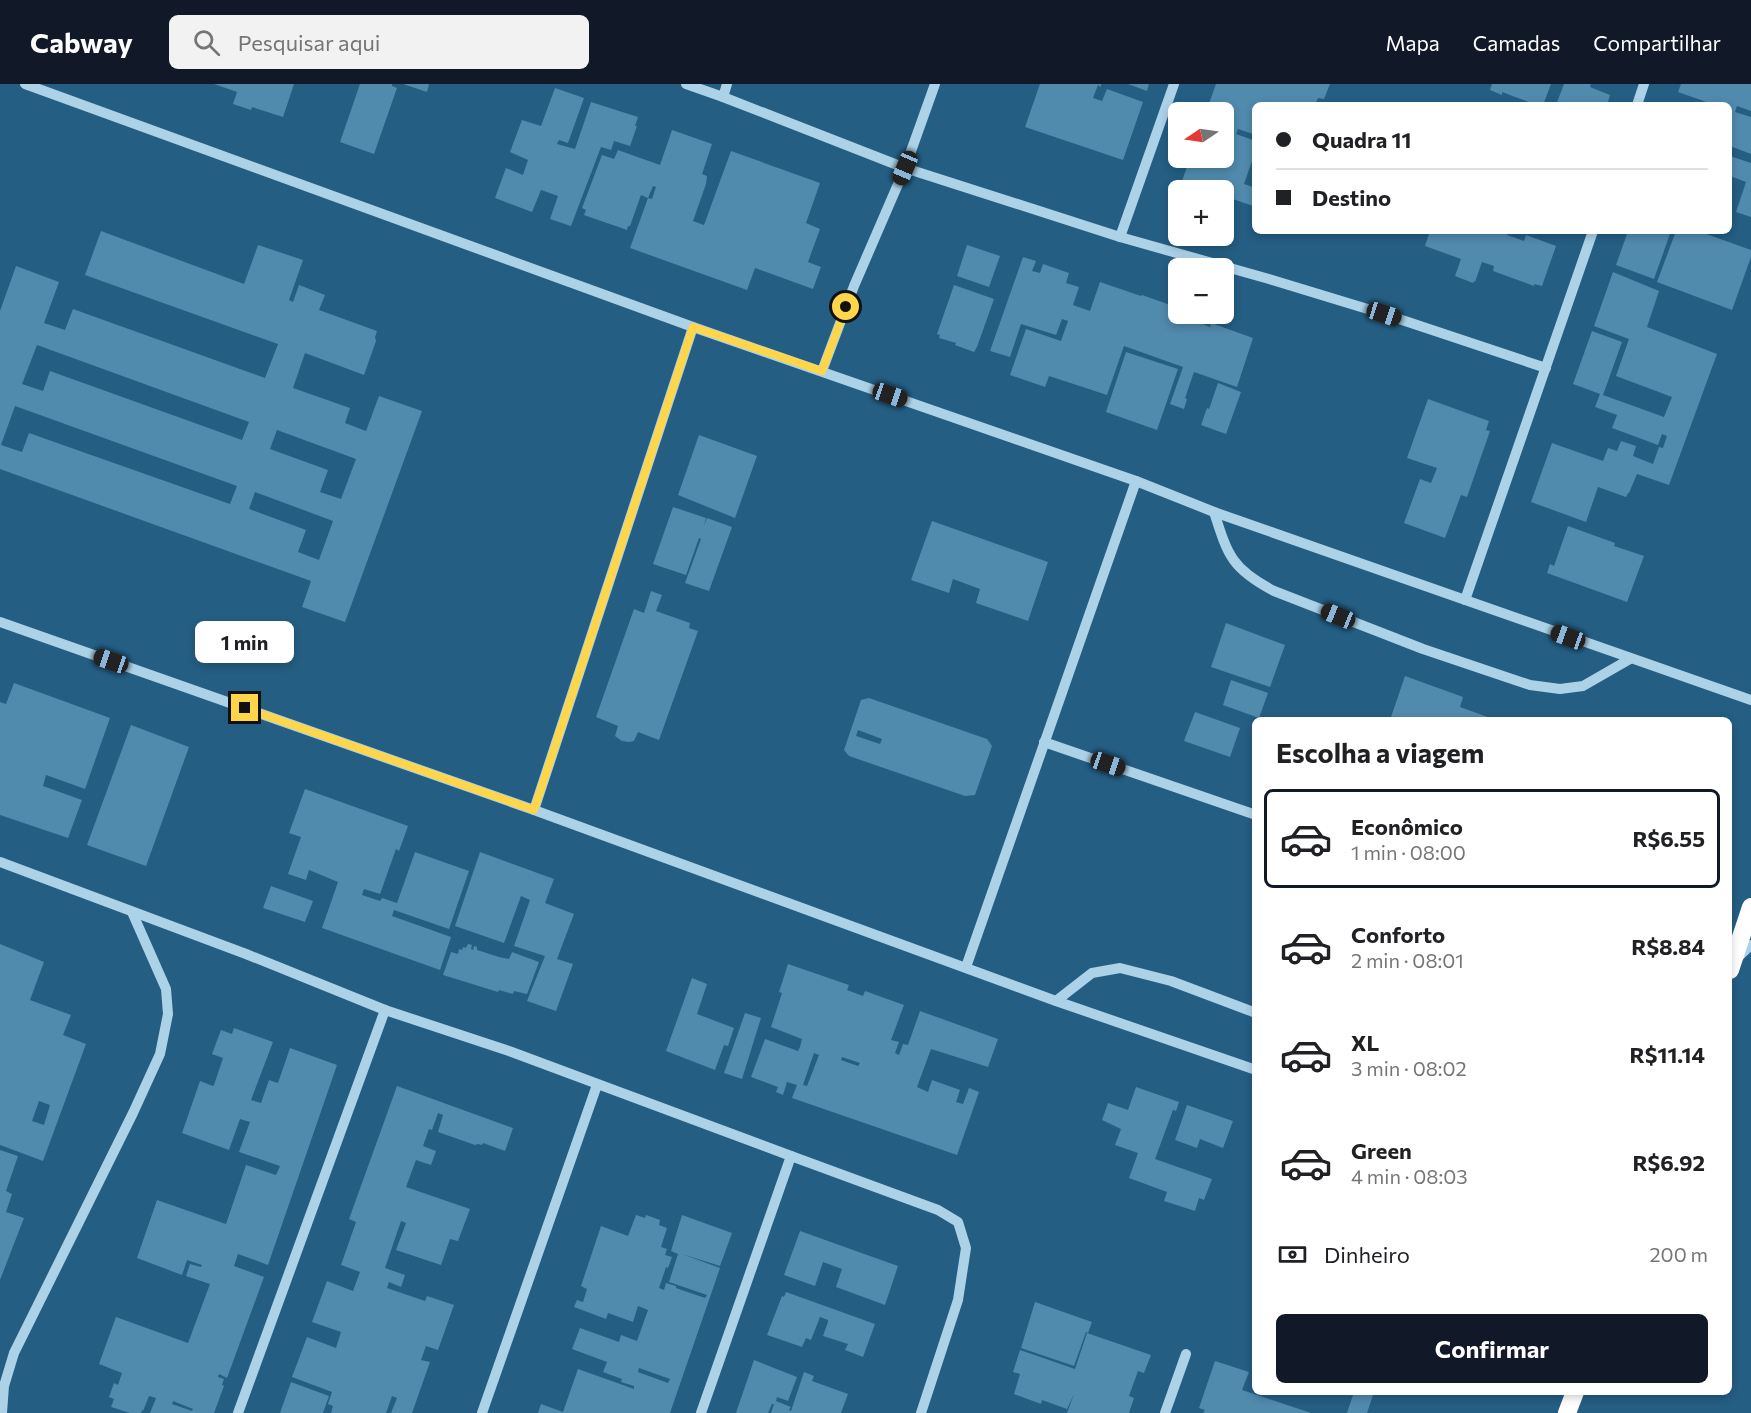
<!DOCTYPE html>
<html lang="pt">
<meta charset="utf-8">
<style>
:root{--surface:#fff;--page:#f2f2f2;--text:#202124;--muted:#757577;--line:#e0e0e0;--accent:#111827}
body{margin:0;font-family:Commissioner,sans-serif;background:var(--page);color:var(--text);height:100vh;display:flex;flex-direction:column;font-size:22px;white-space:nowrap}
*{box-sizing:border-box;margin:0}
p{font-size:20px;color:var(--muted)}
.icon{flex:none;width:33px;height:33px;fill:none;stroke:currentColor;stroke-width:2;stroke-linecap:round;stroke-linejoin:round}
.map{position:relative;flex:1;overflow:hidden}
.details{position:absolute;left:1252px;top:633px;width:480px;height:678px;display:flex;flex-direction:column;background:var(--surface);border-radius:9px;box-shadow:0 3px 9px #0003}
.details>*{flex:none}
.banner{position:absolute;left:1252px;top:18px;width:480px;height:132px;border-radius:9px;box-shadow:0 3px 9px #0003;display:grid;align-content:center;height:132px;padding:0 24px;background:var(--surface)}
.needle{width:39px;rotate:257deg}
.controls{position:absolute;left:1168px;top:18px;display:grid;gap:12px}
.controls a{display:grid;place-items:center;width:66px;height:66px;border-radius:9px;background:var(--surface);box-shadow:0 3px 9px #0003;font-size:30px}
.end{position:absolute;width:27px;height:27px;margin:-14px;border:8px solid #ffd54a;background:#111;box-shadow:0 0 0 3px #111}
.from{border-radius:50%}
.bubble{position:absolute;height:42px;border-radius:9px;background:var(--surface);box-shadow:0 3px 9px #0003;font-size:20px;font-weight:700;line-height:42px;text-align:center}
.car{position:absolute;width:18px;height:36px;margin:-18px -9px;border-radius:8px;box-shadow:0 0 4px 2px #0007;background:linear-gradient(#222 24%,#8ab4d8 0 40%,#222 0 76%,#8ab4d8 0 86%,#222 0)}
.banner b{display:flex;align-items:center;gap:21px;height:57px;font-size:22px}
.banner b+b{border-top:2px solid var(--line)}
.banner i{width:15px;height:15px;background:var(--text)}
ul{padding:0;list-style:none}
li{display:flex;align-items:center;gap:18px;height:99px;margin:0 12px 9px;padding:0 12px;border:3px solid transparent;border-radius:9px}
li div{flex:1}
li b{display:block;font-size:22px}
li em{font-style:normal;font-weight:700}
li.selected{border-color:var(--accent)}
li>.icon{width:54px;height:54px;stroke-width:1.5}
h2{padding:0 24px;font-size:27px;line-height:72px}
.pay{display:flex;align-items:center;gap:15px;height:66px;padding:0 24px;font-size:22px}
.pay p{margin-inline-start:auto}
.action{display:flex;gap:12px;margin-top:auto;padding:12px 24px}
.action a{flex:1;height:69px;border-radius:9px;background:var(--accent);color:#fff;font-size:24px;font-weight:700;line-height:69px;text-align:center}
header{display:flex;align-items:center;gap:36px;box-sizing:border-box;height:84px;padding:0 30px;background:var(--accent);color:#fff}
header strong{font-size:28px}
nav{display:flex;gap:33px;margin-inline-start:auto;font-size:21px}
.search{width:420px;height:54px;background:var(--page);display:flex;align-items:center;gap:15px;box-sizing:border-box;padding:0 21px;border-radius:9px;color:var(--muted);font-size:22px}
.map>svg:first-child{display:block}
.building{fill:#508aad;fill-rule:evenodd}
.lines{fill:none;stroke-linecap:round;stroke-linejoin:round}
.minor{stroke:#acd2e8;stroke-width:10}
.highway{stroke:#fff;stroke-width:18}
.route{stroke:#ffd54a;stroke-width:8}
</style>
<header>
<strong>Cabway</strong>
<div class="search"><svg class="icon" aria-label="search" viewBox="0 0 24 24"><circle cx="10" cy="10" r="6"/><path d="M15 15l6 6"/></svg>Pesquisar aqui</div>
<nav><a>Mapa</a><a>Camadas</a><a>Compartilhar</a></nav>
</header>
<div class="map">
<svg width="1751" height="1329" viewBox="0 0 1751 1329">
<rect width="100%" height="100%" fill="#245e83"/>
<g class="building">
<path d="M214 0H294L283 33 252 23 251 26 233 20 237 8Z"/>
<path d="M360 0H392V2L397 4 374 70 340 58Z"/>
<path d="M403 0H429L427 8Z"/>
<path d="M1040 0H1101V3L1098 1 1093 14 1102 17 1107 5 1143 18 1123 76 1025 43Z"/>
<path d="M1128 0H1149L1147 7Z"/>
<path d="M1216 0H1330L1324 15 1318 14 1315 21H1256V51L1238 45 1236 50 1256 57V78L1252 77 1244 100 1256 104V123L1224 112V106H1209L1182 97 1190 74H1224V28H1206Z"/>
<path d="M1492 0H1551L1543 21H1537L1502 8V11L1490 6Z"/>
<path d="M1564 0H1591L1590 3 1610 11 1607 21H1556Z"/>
<path d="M1681 0H1751V27L1737 22 1735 28 1751 33V70L1730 62V21H1715L1678 8Z"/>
<path d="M555 4 584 14 568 59 559 56 557 60 575 65 591 18 638 33 635 42H637L630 62 614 57 611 66 601 63 571 142 550 135 558 112 541 106 532 128 495 114 506 84 523 91 528 76 510 68 522 36 541 42Z"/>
<path d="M672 46 712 60 702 90 707 92 706 100 693 137 704 141 731 67 820 99 806 139 820 145 808 178 821 183 813 205 755 184 747 206 630 164 648 114 652 115 656 103 653 102 648 114 641 111 630 142H628L627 146 584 131 586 126 582 124 602 71 614 75 618 66 660 81Z"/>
<path d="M1730 72 1751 79V133L1736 128 1746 98 1730 92Z"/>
<path d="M101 147 244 200 258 161 303 176 289 216 293 218 299 201 325 211 319 226 377 247 375 253 376 257 364 291 305 269 293 304 350 324 345 339 366 347 379 312 422 327 345 538 302 523 311 497 0 385V227L16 182 59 198 44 239 65 246 73 225 265 294 278 260 85 191ZM37 261 249 338 242 356 50 287 43 307 22 300ZM15 322 237 402 230 420 29 349 22 368 1 361ZM277 346 356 375 341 415 320 408 328 386 270 365ZM255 408 333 437 319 476 298 468 306 446 249 425Z"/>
<path d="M1430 147H1509L1507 151 1524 157 1526 151 1556 162 1542 202 1534 200V202L1493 187 1494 182 1482 178 1475 198 1474 197 1473 199 1455 192 1461 175 1425 162Z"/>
<path d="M1628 147H1671L1654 195 1616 181Z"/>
<path d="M1676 147H1698L1751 166V173L1732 226 1657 198Z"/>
<path d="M967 161 1000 172 989 203 957 192Z"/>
<path d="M1023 173 1036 177 1032 187 1040 189 1043 180 1069 189 1066 199 1079 203 1073 221 1090 227 1100 198 1141 212 1142 211 1179 224V230H1194L1202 232 1200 239 1210 243 1211 239 1253 254 1237 303 1194 288 1185 314 1187 315 1184 325 1170 320 1183 283 1124 262 1107 311 1049 292 1045 303 1010 291 1026 245 1061 257 1068 237 1062 235 1056 251 1021 240 1010 273 990 267Z"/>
<path d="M1613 188 1659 207 1647 243 1717 270 1669 401 1637 390 1629 409H1628L1626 413 1598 403 1586 438 1531 418 1552 359 1603 377 1608 364 1617 367 1621 357 1636 362 1633 372 1653 380 1659 363 1663 364 1667 352 1662 350 1658 361 1612 344 1617 331 1595 323 1600 310 1573 300 1592 247 1622 258 1603 311 1664 333 1672 313 1616 292 1629 255 1594 242Z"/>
<path d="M954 201 994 215 977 263 974 268 955 261 956 259 939 254 940 251 937 250Z"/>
<path d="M1126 268 1178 285 1157 346 1106 328Z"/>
<path d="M1218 299 1241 308 1226 350 1201 341 1207 324 1209 325Z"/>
<path d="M1428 315 1489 337 1486 346 1490 347 1467 413 1461 411 1445 454 1404 439 1420 395 1431 399 1437 384 1407 374Z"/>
<path d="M699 351 757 372 735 434 678 411Z"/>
<path d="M673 423 706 434 704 442 707 434 732 443 709 507 685 499 701 455 699 454 686 491 653 480Z"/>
<path d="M932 437 1048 478 1028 537 976 519 980 505 953 495 949 509 911 496Z"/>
<path d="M1568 442 1615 459 1614 462 1644 472 1627 518 1547 489 1550 480 1554 482Z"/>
<path d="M651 507 662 511 656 527 690 539 689 544 698 547 659 656 638 648 634 657 629 658 622 657 615 652 618 642 596 633 634 525 644 529Z"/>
<path d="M1226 539 1285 561 1270 603 1211 583Z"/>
<path d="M1405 592 1463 613 1460 623 1496 636H1390Z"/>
<path d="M1231 596 1268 609 1259 634 1223 621Z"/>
<path d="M14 599 110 634 85 705 46 691 43 702 82 716 68 754 0 731V618L6 620Z"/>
<path d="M869 614 987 655 992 662 975 711 965 712 849 672 844 666 861 616ZM858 646 882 655 880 660 856 652Z"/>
<path d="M1195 628 1240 644 1230 673 1184 657Z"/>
<path d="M131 641 189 663 146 782 87 761Z"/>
<path d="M305 705 408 742 399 767 396 765 380 810 364 805 362 811 380 817 382 814 397 819 415 768 469 787 449 845 394 826 392 832 451 853 440 886 322 844 338 798 309 786 306 796 288 790 301 753 289 749Z"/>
<path d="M480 768 554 795 545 819 574 830 557 875 573 880 556 927 527 917 545 872 514 862 530 816 521 812 504 859 455 842Z"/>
<path d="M271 802 313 817 305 838 263 824Z"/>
<path d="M0 860 44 878 30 916 71 931 63 951 86 960 43 1077 0 1061ZM39 1017 50 1021 44 1041 32 1037Z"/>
<path d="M468 860 472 861 471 865 473 866 474 862 477 863V866L499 873 509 875 512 868 539 878 527 910 514 907 513 910 499 906 498 908 443 891 451 868 458 870 459 865 462 866 463 863 466 864Z"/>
<path d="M788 880 849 901 847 906 863 912 865 907 904 921 891 956 899 958 895 969 899 971 903 960 908 961 920 927 998 955 988 983 931 965 917 1003 928 1008 932 996 960 1006 956 1018 963 1020 969 1004 979 1008 957 1071 792 1014 797 1001 787 998 783 1011 776 1008 778 1003 751 993 765 955 798 967 800 963 802 955 771 943 782 909 779 908ZM814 969 819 971 807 1002 803 1001ZM842 973 860 979 858 982 841 976Z"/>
<path d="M692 894 707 900 697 930 734 944 728 962 724 961 715 986 666 967Z"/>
<path d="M745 929 761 934 742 995 724 989Z"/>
<path d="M234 944 273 958 251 1016 261 1019 269 996 278 999 290 964 337 981 268 1181 238 1170 234 1182 264 1193 227 1294 219 1290 218 1293 224 1295 222 1301 224 1302 214 1329H150L156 1314 149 1312 143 1327 142 1326 141 1329H130L111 1323 114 1315 109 1313 114 1299 118 1301 122 1289 99 1280 116 1233 188 1259 210 1200 186 1192 190 1180 201 1183 202 1181 187 1176 182 1191 137 1174 157 1116 226 1140 246 1081 276 1091 280 1082 239 1068 250 1038 240 1035 229 1066 182 1049 200 997 213 1002 214 1001 223 974 212 970 221 946 232 950ZM173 1317 193 1325 192 1327 172 1320Z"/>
<path d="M397 1002 513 1044 505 1067 483 1059 482 1061 478 1060 475 1061 438 1048 443 1031 438 1029 432 1046 429 1045 423 1062 436 1067 431 1081 416 1076 406 1103 470 1125 458 1157 450 1155 441 1181 396 1166 406 1139 401 1137 385 1184 405 1191 401 1203 389 1198 387 1204 425 1217 427 1212 454 1221 438 1266 426 1262 421 1276 430 1278 412 1329H391L397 1314 392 1312 386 1329H331L333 1322 328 1320 332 1308 292 1293 307 1253 336 1264 341 1248 312 1238 327 1197 353 1207 360 1188 341 1181 356 1138 349 1135Z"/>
<path d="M1136 1003 1179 1018 1176 1027 1173 1026 1155 1075 1212 1095 1204 1116 1199 1114 1195 1127 1164 1117 1167 1108 1129 1094 1138 1069 1115 1061 1121 1045 1102 1036 1108 1019 1128 1026Z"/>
<path d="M1187 1021 1233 1037 1223 1064 1200 1055 1197 1064 1175 1056Z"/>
<path d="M0 1066 18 1072 6 1107 12 1110 6 1128 24 1134 0 1196Z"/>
<path d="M636 1131 645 1134 646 1131 660 1136 659 1141 667 1144 661 1163 667 1165 665 1171 672 1173 668 1184 666 1183 659 1204 664 1206 666 1199 676 1202V1204L705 1214 707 1211 669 1198 678 1170 671 1167 682 1131 732 1149 720 1182 682 1170 720 1184 670 1329H538L541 1320 563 1328 578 1285 634 1305V1302L621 1298 622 1295 603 1288 607 1278 572 1265 580 1244 619 1258 621 1251 637 1257 648 1226 638 1222 633 1238 608 1229 606 1235 574 1223 577 1216 583 1218 587 1205 581 1202 601 1142 628 1152ZM639 1284 670 1295 668 1299 638 1288Z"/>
<path d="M800 1147 898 1182 885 1221 836 1203 842 1185 823 1178 815 1202 784 1191Z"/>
<path d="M786 1208 875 1240 863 1273 845 1266 848 1260 823 1252 828 1238V1236L820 1233 811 1256 806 1254 802 1263 767 1251 782 1212 784 1213Z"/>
<path d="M1035 1218 1092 1238 1088 1249 1086 1248 1074 1282 1021 1264Z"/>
<path d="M1087 1249 1151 1271 1144 1289 1138 1287 1129 1312 1134 1314 1129 1329H1067L1074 1310 1067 1325 1042 1316 1041 1320 1014 1310 1020 1290 1013 1288 1020 1266 1075 1285Z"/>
<path d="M754 1276 797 1293 788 1317 777 1313 776 1317 791 1323 789 1326 791 1327 804 1288 814 1292 812 1297 848 1310 841 1329H771L774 1320H772L768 1329H736Z"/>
<path d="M1215 1277 1249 1288 1242 1306 1311 1329H1203L1205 1326 1199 1324Z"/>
<path d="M291 1298 329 1312 323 1329H280Z"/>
<path d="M1354 1308H1374L1367 1329H1347Z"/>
</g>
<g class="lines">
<g class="minor">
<path d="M25 0 693 243 1136 397 1214 428 1751 616"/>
<path d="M686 0 723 13 905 84 1120 153 1269 195 1384 230 1546 284"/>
<path d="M723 13 727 0"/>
<path d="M1637 21 1644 0"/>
<path d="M1120 153 1174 0"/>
<path d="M822 287 854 202 905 84 935 0"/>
<path d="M1214 428C1228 472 1232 485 1274 507L1423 565 1530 601 1560 605 1583 602 1630 575"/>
<path d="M1465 516 1593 147"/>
<path d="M0 538 534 726 1056 917 1256 986"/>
<path d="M1044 658 1256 731"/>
<path d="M534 726 693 243"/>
<path d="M0 778 246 870 385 926 238 1329"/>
<path d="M1736 875 1751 861"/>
<path d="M966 883 1136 397"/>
<path d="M1056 917 1092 889 1120 884 1171 897 1256 929"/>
<path d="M385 926 509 967 791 1072 701 1329"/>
<path d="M791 1072 938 1126 958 1138 966 1164 958 1216 921 1329"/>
<path d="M2 1329 4 1302 14 1269 133 1029 160 970 168 930 166 905 132 828"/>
<path d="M482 1329 597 1001"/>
<path d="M1165 1329 1186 1270"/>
</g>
<g class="highway">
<path d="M1730 886 1751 823"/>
<path d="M1567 1329 1575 1308"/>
</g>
</g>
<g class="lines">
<path class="route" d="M245 624 534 726 693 243 822 287 846 223"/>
</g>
</svg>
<div class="controls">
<a><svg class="needle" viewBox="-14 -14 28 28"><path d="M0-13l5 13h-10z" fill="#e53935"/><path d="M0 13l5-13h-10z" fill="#757577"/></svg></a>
<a>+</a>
<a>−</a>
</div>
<i class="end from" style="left:846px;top:223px"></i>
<i class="end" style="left:245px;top:624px"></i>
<div class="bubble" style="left:195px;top:537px;width:99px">1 min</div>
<i class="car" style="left:905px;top:84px;rotate:203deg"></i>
<i class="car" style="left:1384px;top:230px;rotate:108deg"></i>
<i class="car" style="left:890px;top:311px;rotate:109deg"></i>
<i class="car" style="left:1338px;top:532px;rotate:292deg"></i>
<i class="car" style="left:1568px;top:553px;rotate:290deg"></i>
<i class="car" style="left:111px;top:577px;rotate:289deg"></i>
<i class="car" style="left:1108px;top:680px;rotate:109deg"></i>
<div class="banner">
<b><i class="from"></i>Quadra 11</b>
<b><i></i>Destino</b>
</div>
<section class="details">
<h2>Escolha a viagem</h2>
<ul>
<li class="selected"><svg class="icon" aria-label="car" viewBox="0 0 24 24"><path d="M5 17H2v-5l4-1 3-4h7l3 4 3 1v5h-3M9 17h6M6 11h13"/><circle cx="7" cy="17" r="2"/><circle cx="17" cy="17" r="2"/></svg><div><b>Econômico</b><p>1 min · 08:00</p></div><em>R$6.55</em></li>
<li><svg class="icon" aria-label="car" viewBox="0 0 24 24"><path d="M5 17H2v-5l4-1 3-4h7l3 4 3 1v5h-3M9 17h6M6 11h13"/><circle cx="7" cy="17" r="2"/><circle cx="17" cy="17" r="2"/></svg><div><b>Conforto</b><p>2 min · 08:01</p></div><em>R$8.84</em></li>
<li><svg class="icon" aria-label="car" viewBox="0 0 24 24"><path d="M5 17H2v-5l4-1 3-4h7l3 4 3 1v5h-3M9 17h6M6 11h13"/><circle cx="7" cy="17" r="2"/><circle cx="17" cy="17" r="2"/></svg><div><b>XL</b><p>3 min · 08:02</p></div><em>R$11.14</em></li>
<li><svg class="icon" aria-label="car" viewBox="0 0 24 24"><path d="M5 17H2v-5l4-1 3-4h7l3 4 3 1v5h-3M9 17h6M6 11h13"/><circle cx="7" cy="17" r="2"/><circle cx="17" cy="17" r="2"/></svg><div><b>Green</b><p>4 min · 08:03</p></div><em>R$6.92</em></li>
</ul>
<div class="pay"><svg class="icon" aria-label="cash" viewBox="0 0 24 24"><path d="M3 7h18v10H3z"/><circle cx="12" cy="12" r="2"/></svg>Dinheiro<p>200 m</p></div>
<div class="action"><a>Confirmar</a></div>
</section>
</div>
